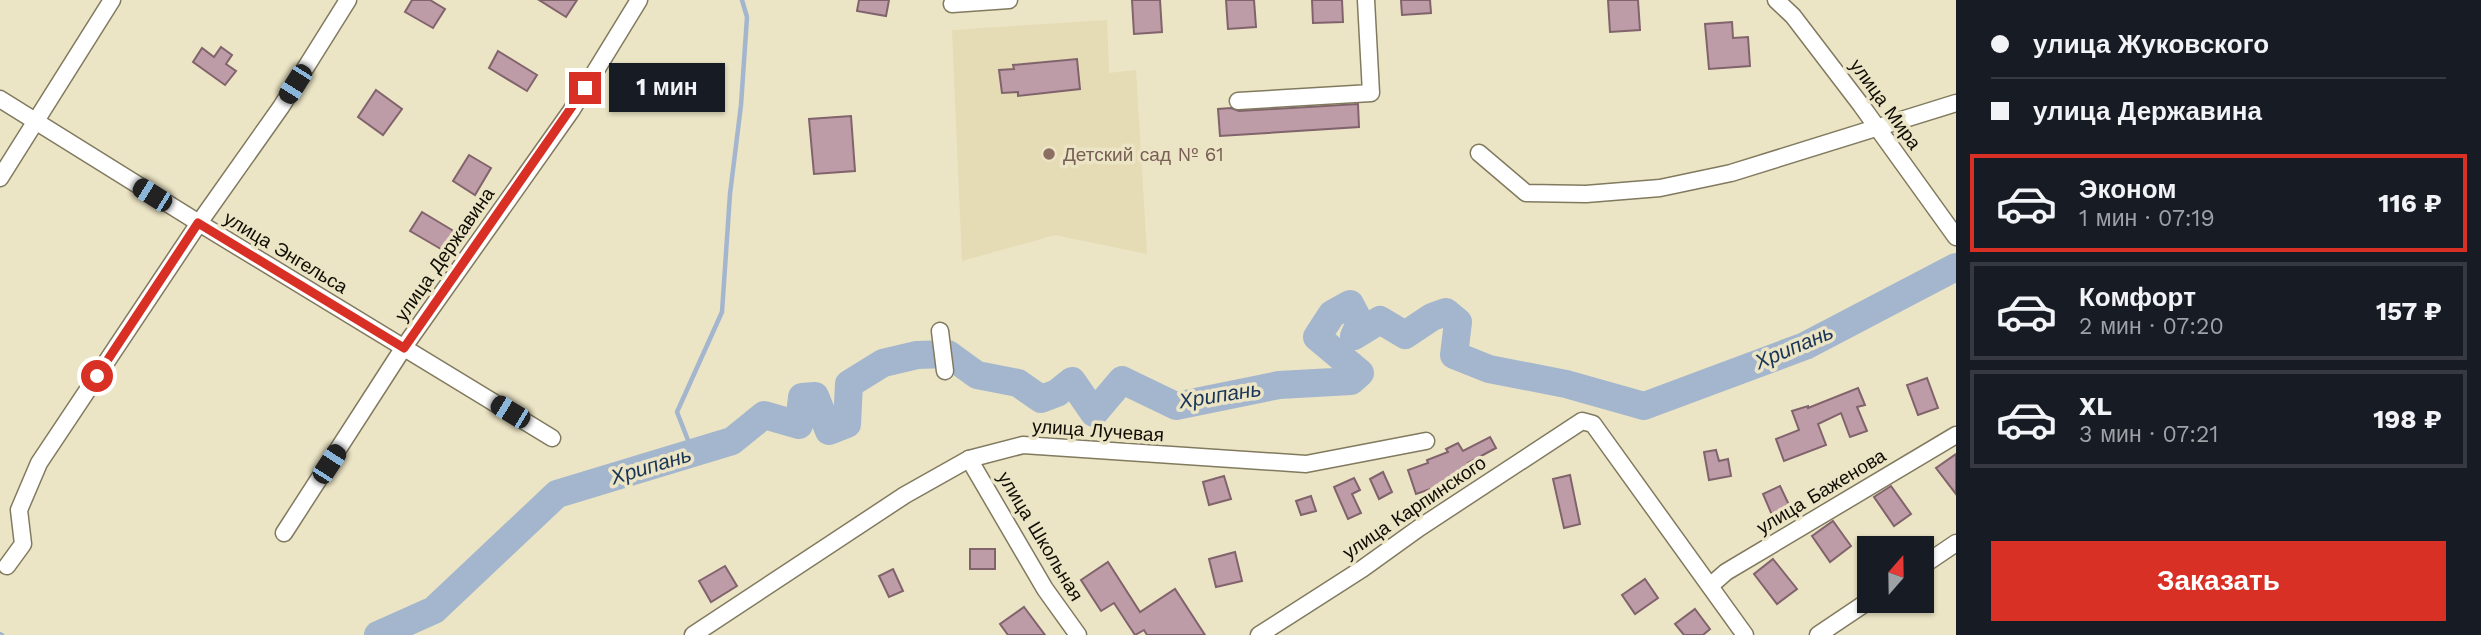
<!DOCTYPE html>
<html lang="ru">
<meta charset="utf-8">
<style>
:root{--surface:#171b24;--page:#242831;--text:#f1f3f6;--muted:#9ea1a6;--line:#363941;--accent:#d93025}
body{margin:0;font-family:"Work Sans",sans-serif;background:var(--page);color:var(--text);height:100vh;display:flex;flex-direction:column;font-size:26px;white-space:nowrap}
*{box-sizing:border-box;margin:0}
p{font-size:23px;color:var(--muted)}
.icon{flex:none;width:38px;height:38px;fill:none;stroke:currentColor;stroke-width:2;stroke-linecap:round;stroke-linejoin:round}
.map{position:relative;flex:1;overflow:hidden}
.details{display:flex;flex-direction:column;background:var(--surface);width:525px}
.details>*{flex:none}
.hud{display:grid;align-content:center;height:154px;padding:0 35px;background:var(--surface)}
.needle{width:46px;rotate:20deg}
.tools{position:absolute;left:1857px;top:536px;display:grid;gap:14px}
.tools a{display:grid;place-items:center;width:77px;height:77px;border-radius:0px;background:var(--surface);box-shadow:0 2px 5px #0004;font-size:35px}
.end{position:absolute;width:32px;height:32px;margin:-16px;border:9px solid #d93025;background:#fff;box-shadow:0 0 0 4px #fff}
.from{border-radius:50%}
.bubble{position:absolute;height:49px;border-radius:0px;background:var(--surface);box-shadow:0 2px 5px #0004;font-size:23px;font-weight:700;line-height:49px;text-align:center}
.car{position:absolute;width:21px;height:42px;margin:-21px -10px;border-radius:9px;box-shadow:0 0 5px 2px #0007;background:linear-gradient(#222 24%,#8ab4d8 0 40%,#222 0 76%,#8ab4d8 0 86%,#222 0)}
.hud b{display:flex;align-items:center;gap:24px;height:66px;font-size:26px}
.hud b+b{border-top:2px solid var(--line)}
.hud i{width:18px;height:18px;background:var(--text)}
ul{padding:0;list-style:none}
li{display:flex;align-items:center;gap:21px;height:98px;margin:0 14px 10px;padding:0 21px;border:4px solid var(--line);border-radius:0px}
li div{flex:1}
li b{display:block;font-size:26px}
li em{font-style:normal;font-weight:700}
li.on{border-color:var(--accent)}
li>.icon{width:63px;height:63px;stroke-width:1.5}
.cta{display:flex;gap:14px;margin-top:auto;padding:14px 35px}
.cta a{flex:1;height:80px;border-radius:0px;background:var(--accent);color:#fff;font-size:28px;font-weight:700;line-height:80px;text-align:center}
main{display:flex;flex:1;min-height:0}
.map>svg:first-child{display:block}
.built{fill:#e5dbb5}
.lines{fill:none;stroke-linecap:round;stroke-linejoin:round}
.stream{stroke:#a3b6ce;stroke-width:4.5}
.river{stroke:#a3b6ce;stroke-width:28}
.building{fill:#bd9ca7;stroke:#81636c;stroke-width:2}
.minor-casing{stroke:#817a5f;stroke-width:19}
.minor{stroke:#fff;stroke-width:16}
.route{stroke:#d93025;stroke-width:9}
.education-dot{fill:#8d6e63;stroke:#ebe4c5;stroke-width:2.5}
.labels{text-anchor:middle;stroke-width:7;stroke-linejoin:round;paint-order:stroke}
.street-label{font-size:19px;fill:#0f0c04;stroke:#ebe4c5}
.education-label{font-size:19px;fill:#785e54;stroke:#ebe4c5;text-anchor:start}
.water-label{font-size:21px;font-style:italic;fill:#183557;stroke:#ebe4c5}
</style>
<main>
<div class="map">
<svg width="1956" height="635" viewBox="0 0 1956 635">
<rect width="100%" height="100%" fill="#ebe4c5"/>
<path class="built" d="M1107 20 1109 73 1136 70 1147 254 1055 235 962 261 952 30Z"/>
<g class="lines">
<g class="stream">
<path d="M693 453 677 412 722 312 730 194 741 105 747 17 742 0"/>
<path d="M0 634 2 635"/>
</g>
<path class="river" d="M378 635 434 610 557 494 732 441 764 415 799 425 802 397 815 396 829 431 847 424 849 384 883 363 917 355 948 354 977 375 1018 383 1041 399 1057 393 1072 381 1094 413 1122 380 1176 406 1279 385 1351 381 1360 373 1317 337 1332 314 1350 304 1360 323 1354 336 1380 320 1405 335 1432 317 1446 312 1458 322 1454 355 1489 369 1566 384 1644 406 1805 346 1956 267"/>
</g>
<g class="building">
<path d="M412 0H430L445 9 433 28 405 12Z"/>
<path d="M539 0H577L566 17Z"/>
<path d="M859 0H889L886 16 857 11Z"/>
<path d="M1132 0H1160L1162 32 1134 34Z"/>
<path d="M1226 0H1254L1256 27 1228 29Z"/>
<path d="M1312 0H1342L1343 22 1313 23Z"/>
<path d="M1401 0H1430L1431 13 1402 15Z"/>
<path d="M1608 0H1638L1640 30 1610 32Z"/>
<path d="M1732 22 1733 38 1748 37 1750 66 1709 69 1705 24Z"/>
<path d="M221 47 232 55 226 64 236 71 225 85 193 62 202 48 214 57Z"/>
<path d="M498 51 537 75 527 91 489 68Z"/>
<path d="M1077 59 1080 89 1018 96V92L1002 93 999 70 1014 69 1013 65Z"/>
<path d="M376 90 402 109 383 135 358 117Z"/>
<path d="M1358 104 1359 127 1220 136 1218 109 1231 108 1239 111Z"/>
<path d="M851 116 855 171 814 174 809 119Z"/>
<path d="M469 155 491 168 475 195 453 181Z"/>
<path d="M422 212 457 233 446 252 410 231Z"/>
<path d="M1927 378 1938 408 1918 415 1907 385Z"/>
<path d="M1858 388 1865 405 1857 407 1867 431 1850 437 1841 413 1818 424 1826 445 1784 461 1776 439 1799 430 1792 411 1808 406V408Z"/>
<path d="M1490 437 1496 448 1468 463 1473 472 1459 480 1460 483 1446 492 1442 485 1416 494 1408 470 1428 463 1427 460 1448 452 1446 449 1458 443 1463 451Z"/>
<path d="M1716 450 1719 461 1728 459 1731 476 1709 480 1704 452Z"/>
<path d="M1956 454V494L1936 468Z"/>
<path d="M1383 472 1392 492 1379 499 1370 479Z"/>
<path d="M1570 475 1580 524 1564 528 1553 479Z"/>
<path d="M1224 476 1231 499 1209 505 1203 482Z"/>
<path d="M1354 478 1360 490 1352 494 1361 513 1348 519 1334 487Z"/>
<path d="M1780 486 1790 507 1772 515 1763 494Z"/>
<path d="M1891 486 1911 514 1894 526 1874 497Z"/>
<path d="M1311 496 1316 511 1301 515 1296 501Z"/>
<path d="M1833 521 1851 546 1830 562 1812 536Z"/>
<rect x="970" y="549" width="25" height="20"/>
<path d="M1235 552 1242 581 1216 587 1209 559Z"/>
<path d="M1773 559 1797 589 1777 604 1754 574Z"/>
<path d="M1108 562 1140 612 1175 589 1205 635H1147L1144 630 1135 635 1114 603 1101 611 1081 580Z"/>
<path d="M725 566 737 586 711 602 699 581Z"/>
<path d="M893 569 903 591 889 597 879 576Z"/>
<path d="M1645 579 1658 598 1635 614 1622 595Z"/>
<path d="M1024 607 1045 635H1008L1000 624Z"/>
<path d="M1695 609 1710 629 1703 635H1684L1675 624Z"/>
</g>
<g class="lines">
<defs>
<g id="minor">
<path d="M1776 0 1793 16 1861 105 1956 237"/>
<path d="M952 4 1009 0"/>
<path d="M0 99 199 223 552 438"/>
<path d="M1238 101 1371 93 1366 0"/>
<path d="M1479 153 1526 193 1586 194 1660 188 1731 173 1956 103"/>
<path d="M0 178 112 0"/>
<path d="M940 331 945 371"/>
<path d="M969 459 1045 589 1078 635"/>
<path d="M284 533 404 347 571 111 639 0"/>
<path d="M7 566 23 544 19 510 39 463 199 223 281 107 348 0"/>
<path d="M1922 566 1956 543"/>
<path d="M1710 586 1726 572 1956 435"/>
<path d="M693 635 905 495 969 459 1023 445 1306 464 1426 441"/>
<path d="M1259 635 1362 569 1419 528 1582 421 1593 424 1745 635"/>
<path d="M1818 635 1870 600"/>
</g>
</defs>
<use href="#minor" class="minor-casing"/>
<use href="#minor" class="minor"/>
</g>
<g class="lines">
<path class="route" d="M97 376 198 223 404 348 585 88"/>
</g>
<circle class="education-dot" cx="1049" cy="154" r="7"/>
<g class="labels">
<g class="street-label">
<text transform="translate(1886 104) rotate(54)" y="7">улица Мира</text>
<text transform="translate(286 252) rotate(31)" y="7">улица Энгельса</text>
<text transform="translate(444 254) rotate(-55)" y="7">улица Державина</text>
<text transform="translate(1098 430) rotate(4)" y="7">улица Лучевая</text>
<text transform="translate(1821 491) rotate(-31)" y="7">улица Баженова</text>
<text transform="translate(1414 507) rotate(-34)" y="7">улица Карпинского</text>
<text transform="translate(1041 536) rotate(59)" y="7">улица Школьная</text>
</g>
<g class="education-label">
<text x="1063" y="161">Детский сад № 61</text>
</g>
<g class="water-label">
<text transform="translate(1794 347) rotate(-23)" y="7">Хрипань</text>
<text transform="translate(1220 395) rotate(-9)" y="7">Хрипань</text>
<text transform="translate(651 466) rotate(-17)" y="7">Хрипань</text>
</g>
</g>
</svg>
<div class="tools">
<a><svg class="needle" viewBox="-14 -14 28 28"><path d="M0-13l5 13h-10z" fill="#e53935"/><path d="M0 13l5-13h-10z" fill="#9ea1a6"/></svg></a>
</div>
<i class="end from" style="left:97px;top:376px"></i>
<i class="end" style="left:585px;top:88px"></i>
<div class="bubble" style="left:609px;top:63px;width:116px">1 мин</div>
<i class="car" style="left:295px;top:84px;rotate:212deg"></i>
<i class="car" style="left:152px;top:195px;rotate:302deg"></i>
<i class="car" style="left:510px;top:412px;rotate:301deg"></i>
<i class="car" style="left:329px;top:464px;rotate:33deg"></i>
</div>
<section class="details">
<div class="hud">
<b><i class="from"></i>улица Жуковского</b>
<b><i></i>улица Державина</b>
</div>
<ul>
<li class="on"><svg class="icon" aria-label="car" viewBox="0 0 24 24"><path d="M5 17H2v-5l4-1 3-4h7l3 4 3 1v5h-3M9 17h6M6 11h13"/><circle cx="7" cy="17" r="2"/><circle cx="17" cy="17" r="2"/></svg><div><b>Эконом</b><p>1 мин · 07:19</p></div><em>116 ₽</em></li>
<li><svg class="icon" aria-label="car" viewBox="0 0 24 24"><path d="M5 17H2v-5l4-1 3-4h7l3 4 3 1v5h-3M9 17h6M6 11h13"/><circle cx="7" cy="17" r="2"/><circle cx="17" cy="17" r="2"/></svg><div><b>Комфорт</b><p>2 мин · 07:20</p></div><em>157 ₽</em></li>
<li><svg class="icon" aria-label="car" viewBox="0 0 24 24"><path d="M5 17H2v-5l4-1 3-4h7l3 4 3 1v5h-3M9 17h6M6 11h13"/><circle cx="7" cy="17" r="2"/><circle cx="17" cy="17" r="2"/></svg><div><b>XL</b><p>3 мин · 07:21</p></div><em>198 ₽</em></li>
</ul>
<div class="cta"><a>Заказать</a></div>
</section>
</main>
